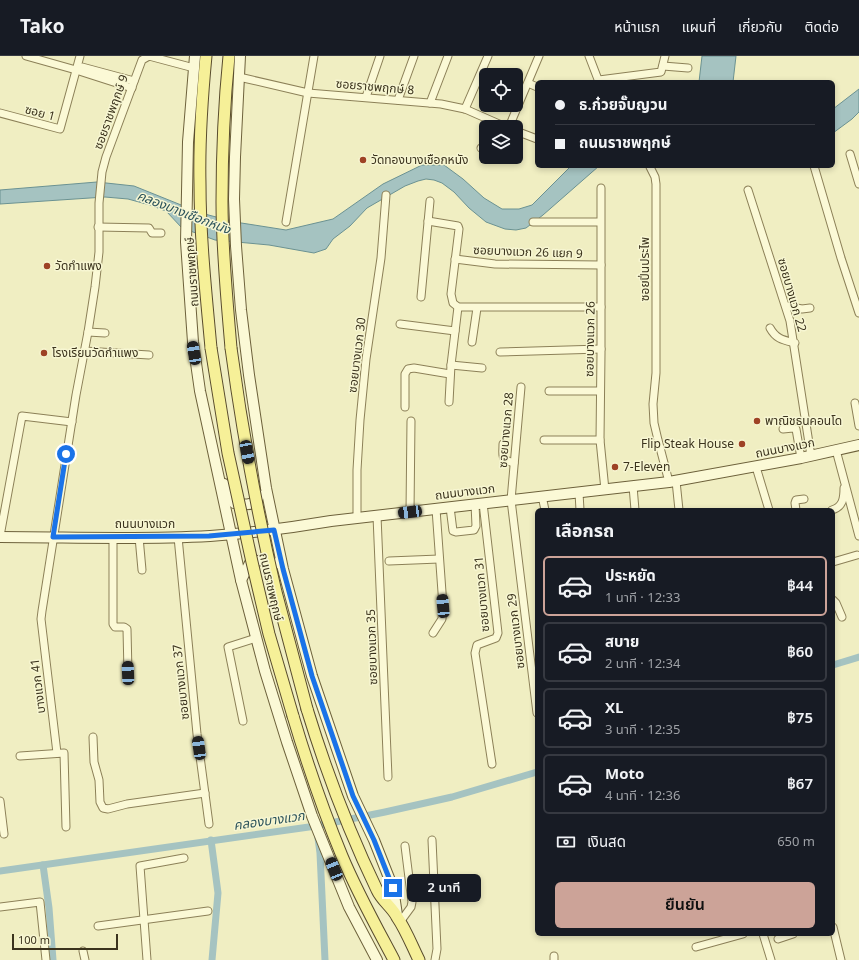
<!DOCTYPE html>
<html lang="th">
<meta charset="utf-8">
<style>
:root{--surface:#171b24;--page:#20242c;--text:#f1f3f6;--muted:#9ea1a6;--line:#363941;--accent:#cca398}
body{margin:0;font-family:Georgia,"Noto Sans Thai",serif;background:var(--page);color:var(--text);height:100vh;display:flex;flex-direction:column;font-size:15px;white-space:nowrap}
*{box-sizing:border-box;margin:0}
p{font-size:13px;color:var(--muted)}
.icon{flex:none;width:22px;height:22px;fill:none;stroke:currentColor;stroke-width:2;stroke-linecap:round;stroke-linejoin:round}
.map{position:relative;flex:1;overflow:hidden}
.details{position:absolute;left:535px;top:452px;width:300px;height:428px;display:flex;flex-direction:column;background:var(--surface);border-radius:6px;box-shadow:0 2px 6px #0003}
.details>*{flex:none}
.hud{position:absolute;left:535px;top:24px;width:300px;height:88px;border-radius:6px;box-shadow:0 2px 6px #0003;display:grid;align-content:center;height:88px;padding:0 20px;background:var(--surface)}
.buttons{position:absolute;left:479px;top:12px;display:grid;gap:8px}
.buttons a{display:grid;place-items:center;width:44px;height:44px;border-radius:6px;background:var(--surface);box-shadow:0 2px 6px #0003;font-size:20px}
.scale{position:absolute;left:12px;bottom:10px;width:106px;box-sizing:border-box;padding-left:4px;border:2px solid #3b331d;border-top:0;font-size:11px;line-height:14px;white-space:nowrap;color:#3b331d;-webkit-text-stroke:3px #f7f6d2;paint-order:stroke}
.end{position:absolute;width:18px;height:18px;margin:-9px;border:5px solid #1a73e8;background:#fff;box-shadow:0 0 0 2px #fff}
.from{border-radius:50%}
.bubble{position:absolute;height:28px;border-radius:6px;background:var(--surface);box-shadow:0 2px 6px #0003;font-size:13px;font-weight:600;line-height:28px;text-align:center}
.car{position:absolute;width:12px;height:24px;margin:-12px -6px;border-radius:5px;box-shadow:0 0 3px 1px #0007;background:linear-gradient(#222 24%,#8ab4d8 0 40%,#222 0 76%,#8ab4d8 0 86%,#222 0)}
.hud b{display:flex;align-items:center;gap:14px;height:38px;font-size:15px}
.hud b+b{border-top:1px solid var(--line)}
.hud i{width:10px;height:10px;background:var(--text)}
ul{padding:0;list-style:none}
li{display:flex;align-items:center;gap:12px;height:60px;margin:0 8px 6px;padding:0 12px;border:2px solid var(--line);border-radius:6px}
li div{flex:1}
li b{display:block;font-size:15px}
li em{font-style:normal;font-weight:600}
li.on{border-color:var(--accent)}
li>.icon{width:36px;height:36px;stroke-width:1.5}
h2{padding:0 20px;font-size:18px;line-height:48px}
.pay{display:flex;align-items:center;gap:10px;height:44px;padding:0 20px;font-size:15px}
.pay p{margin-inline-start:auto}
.cta{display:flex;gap:8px;margin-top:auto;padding:8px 20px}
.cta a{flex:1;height:46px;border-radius:6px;background:var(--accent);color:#111;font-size:16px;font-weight:600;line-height:46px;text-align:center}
header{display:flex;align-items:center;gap:24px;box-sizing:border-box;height:56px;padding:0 20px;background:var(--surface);border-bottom:1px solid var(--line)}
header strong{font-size:19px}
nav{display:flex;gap:22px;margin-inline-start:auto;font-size:14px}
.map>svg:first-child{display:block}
.water{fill:#a5c3c1;stroke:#6b9292}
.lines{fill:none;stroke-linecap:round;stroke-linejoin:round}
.canal{stroke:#a5c3c1;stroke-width:7}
.street-casing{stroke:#8c8058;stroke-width:9}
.secondary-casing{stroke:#6d613b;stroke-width:12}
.primary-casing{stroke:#594c2d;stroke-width:13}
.street{stroke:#fbf9d6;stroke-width:7}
.secondary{stroke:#fbf9d6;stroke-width:10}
.primary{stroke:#f6f098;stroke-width:11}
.primary-bridge-casing{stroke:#594c2d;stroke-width:13;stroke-linecap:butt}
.primary-bridge{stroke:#f6f098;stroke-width:11}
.route{stroke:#1a73e8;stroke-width:5}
.poi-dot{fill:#9e4225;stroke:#f7f6d2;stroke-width:1.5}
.labels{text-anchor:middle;stroke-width:3;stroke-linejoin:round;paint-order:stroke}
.street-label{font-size:12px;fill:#3b331d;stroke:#f7f6d2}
.poi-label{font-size:12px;fill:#3b331d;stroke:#f7f6d2;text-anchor:start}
.water-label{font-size:13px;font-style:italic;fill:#2c535b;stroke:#f7f6d2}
</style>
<header>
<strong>Tako</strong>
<nav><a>หน้าแรก</a><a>แผนที่</a><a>เกี่ยวกับ</a><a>ติดต่อ</a></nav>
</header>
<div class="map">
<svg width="859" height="904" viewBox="0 0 859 904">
<rect width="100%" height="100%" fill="#f0eec2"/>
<g class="water">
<path d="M702 0H736L733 26H699Z"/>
<path d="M859 33V56L852 63 833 77V53Z"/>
<path d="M422 109H444L463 123 484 142 502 153H519L532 149 571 110H599L543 159 526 172 516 174 505 173 486 166 469 152 454 136 442 127 434 124 426 123 418 125 405 130 367 152 350 170 333 183 326 193 314 197 269 189 215 184 182 172 166 155 150 149 128 143 105 141 0 148V134L97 126 134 130 201 157 235 166 286 174 333 163 383 128Z"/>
</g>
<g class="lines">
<g class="canal">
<path d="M833 609 859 601"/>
<path d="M318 782 320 797 325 904"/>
<path d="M211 784 218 837 212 904"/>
<path d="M43 809 49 852 53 904"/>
<path d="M0 815 316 770 385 756 452 741 537 716"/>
</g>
<defs>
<g id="street">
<path d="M26 0 76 14 132 32"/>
<path d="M589 0 599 26"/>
<path d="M663 10 688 12"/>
<path d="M76 14 82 11 134 25"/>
<path d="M239 21 308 37 441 48 465 53 506 71"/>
<path d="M599 24 661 16 665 0"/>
<path d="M528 27 537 31"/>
<path d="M366 41 380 0"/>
<path d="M398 44 414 0"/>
<path d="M430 47 448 0"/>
<path d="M465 53 488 0"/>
<path d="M0 57 60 73 80 0"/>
<path d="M509 71 539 0"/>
<path d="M516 75 537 83"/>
<path d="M481 92 486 94"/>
<path d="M850 98 859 128"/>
<path d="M814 110 841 202 859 257"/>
<path d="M650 111 655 121 656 128V317L653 348 654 367 658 384 669 426"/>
<path d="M601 132V297L600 384 605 434"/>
<path d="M748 134 790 265 811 400"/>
<path d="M428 165 458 170 459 173 451 238 453 247 458 251H601"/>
<path d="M286 166 314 0"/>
<path d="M533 166H600"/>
<path d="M98 171 149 172 152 177H161"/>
<path d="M455 203 495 208 601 209"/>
<path d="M421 241 430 145"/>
<path d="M786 250 802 253 810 252"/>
<path d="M400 268 455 275"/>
<path d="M770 272C776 283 783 284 795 287"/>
<path d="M88 276 105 277"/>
<path d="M472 286 477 252"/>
<path d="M84 295 149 299"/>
<path d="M500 296 601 293"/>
<path d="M451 309 482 312"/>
<path d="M521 331 511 444 537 657"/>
<path d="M549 335H600"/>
<path d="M449 346 451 309 458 251"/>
<path d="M855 347 859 370"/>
<path d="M405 351V318L408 313 414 312 450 318"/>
<path d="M783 373 793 372 796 373 801 402"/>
<path d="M544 384H600"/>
<path d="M503 388C503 401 500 403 514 407"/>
<path d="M836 394 859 480"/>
<path d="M756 411 769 454"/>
<path d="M676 425 679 454"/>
<path d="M633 430 635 454"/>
<path d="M579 437 580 454"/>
<path d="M542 440 545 454"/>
<path d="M483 447 498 577 496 582 477 589 475 597 492 708"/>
<path d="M450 451 453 475 456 476 474 474 476 470 475 448"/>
<path d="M796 454 795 447 796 444 804 443"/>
<path d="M832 454C843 451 844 442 844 432"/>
<path d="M410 456 411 365"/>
<path d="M377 460 388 721"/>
<path d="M357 462V414L360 364 366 303 381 202 386 139"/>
<path d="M0 480 22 360 72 366"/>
<path d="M113 481V568L115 571H124L127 573 128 617"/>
<path d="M139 481 142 514"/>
<path d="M178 481 197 678 209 768"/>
<path d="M389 505 439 503"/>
<path d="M833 506 857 499"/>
<path d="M833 544 836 547 842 561"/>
<path d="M433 577 442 563 443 550 436 453"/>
<path d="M243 665 228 591 256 582"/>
<path d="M93 681 94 706 99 724 100 746 103 752 108 753 127 748 205 737"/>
<path d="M57 697 41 563 42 555 76 339 88 276 95 231 99 196V147L102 116 106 101 142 4 149 0 194 12"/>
<path d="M20 700 64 697 66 771"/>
<path d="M0 745 4 778"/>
<path d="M432 784 437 893 435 904"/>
<path d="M0 851 40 846 46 904"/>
<path d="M400 866 411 851 412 846 405 790"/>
<path d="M98 870 208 855"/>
<path d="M833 871 841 904"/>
<path d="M763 878 771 904"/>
<path d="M778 883 793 878"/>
<path d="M696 891 743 878"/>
<path d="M83 895 85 904"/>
<path d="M554 900V904"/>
<path d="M147 904 140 810 184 802"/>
</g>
<g id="secondary">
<path d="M195 0 188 86 186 186 193 286 200 335 241 524 265 615 287 686 312 760 349 851 377 904"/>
<path d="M240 0 235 101 234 143 236 190 241 254 249 319 266 432 283 513 312 620 353 740 374 784 393 832 397 859"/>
<path d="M224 428 231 443 234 447C243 449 256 451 259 439"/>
<path d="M0 481C69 481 141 484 210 480 251 477 290 472 331 465L669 426 801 402 859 389"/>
<path d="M241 524 250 507C259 504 267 502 275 508"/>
</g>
<g id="primary">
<path d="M206 0C202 42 199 85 200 128 200 182 206 237 211 292"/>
<path d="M229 0C224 49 222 97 222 146 222 195 227 244 231 292"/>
<path d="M307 653C326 715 349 776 377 834 382 845 392 851 397 861 406 874 412 890 419 904"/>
<path d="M293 660C307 707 323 754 342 800 357 836 376 870 394 904"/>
</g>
</defs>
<use href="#street" class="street-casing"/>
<use href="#secondary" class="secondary-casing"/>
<use href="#primary" class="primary-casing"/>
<use href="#street" class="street"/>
<use href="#secondary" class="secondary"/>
<use href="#primary" class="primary"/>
<defs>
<g id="primary-bridge">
<path d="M211 292 228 397 252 506 269 578 293 660"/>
<path d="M231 292C242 374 257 456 276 536 286 575 297 614 307 653"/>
</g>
</defs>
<use href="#primary-bridge" class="primary-bridge-casing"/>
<use href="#primary-bridge" class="primary-bridge"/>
</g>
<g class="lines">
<path class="route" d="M66 398 53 481 209 480 274 474 283 513 312 620 353 740 374 784 393 832"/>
</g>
<g class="poi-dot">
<circle cx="363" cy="104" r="4"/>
<circle cx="47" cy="210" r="4"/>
<circle cx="44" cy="297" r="4"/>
<circle cx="757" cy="365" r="4"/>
<circle cx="742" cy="388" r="4"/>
<circle cx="615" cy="411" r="4"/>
</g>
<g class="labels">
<g class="street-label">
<text transform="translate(375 31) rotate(5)" y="4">ซอยราชพฤกษ์ 8</text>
<text transform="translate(111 56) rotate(-70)" y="4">ซอยราชพฤกษ์ 9</text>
<text transform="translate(40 57) rotate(15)" y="4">ซอย 1</text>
<text transform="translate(528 196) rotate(2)" y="4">ซอยบางแวก 26 แยก 9</text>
<text transform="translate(645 213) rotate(-90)" y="4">ซอยปิ่นประไพ</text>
<text transform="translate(192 216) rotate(-94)" y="4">ถนนราชพฤกษ์</text>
<text transform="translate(792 239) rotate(74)" y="4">ซอยบางแวก 22</text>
<text transform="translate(590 283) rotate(-89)" y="4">ซอยบางแวก 26</text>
<text transform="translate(357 299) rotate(-83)" y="4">ซอยบางแวก 30</text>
<text transform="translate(506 374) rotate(-85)" y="4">ซอยบางแวก 28</text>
<text transform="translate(785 392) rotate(-11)" y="4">ถนนบางแวก</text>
<text transform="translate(465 436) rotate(-7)" y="4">ถนนบางแวก</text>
<text x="145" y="472">ถนนบางแวก</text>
<text transform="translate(271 531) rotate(77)" y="4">ถนนราชพฤกษ์</text>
<text transform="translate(482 538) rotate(-95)" y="4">ซอยบางแวก 31</text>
<text transform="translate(516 575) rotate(-97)" y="4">ซอยบางแวก 29</text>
<text transform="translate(372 591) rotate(-92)" y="4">ซอยบางแวก 35</text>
<text transform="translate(181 626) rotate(-96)" y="4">ซอยบางแวก 37</text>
<text transform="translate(38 630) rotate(-97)" y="4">บางแวก 41</text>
</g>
<g class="poi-label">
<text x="371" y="108">วัดทองบางเชือกหนัง</text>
<text x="55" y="214">วัดกำแพง</text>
<text x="52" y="301">โรงเรียนวัดกำแพง</text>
<text x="765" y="369">พาณิชธนคอนโด</text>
<text x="734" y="392" text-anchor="end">Flip Steak House</text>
<text x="623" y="415">7-Eleven</text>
</g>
<g class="water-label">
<text transform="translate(184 156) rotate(21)" y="5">คลองบางเชือกหนัง</text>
<text transform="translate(269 764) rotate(-8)" y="5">คลองบางแวก</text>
</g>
</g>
</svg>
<div class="buttons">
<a><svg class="icon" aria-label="locate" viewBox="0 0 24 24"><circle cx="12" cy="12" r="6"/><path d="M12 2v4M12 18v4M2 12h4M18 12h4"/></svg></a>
<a><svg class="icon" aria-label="layers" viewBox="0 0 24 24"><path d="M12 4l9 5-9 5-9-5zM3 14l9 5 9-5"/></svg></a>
</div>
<div class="scale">100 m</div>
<i class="end from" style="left:66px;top:398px"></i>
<i class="end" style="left:393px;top:832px"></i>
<div class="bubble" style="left:407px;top:818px;width:74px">2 นาที</div>
<i class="car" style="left:194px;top:297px;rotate:351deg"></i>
<i class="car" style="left:247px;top:396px;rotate:169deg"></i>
<i class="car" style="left:410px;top:456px;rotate:263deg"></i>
<i class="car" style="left:443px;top:550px;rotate:355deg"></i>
<i class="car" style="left:128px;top:617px;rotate:358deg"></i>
<i class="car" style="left:199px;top:692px;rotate:352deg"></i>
<i class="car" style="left:334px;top:813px;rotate:338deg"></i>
<div class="hud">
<b><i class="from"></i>ธ.ก๋วยจั๊บญวน</b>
<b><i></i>ถนนราชพฤกษ์</b>
</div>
<section class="details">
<h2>เลือกรถ</h2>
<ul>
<li class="on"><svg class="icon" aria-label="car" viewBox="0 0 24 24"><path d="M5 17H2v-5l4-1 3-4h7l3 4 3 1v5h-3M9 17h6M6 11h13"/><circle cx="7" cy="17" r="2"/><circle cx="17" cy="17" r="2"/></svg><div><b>ประหยัด</b><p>1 นาที · 12:33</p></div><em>฿44</em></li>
<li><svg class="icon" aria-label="car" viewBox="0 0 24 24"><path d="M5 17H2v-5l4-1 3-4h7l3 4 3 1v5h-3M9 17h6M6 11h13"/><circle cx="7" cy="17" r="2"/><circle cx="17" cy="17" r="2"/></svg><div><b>สบาย</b><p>2 นาที · 12:34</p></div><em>฿60</em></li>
<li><svg class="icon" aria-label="car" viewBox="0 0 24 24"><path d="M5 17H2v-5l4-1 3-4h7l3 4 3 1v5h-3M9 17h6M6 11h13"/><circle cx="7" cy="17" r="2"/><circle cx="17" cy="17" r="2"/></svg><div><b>XL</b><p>3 นาที · 12:35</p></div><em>฿75</em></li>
<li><svg class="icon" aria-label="car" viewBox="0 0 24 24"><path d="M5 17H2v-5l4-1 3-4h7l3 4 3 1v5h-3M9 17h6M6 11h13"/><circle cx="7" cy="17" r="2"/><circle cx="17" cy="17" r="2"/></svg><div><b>Moto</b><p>4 นาที · 12:36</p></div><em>฿67</em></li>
</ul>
<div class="pay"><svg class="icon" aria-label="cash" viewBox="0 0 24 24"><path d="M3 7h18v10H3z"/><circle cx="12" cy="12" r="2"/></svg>เงินสด<p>650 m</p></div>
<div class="cta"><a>ยืนยัน</a></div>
</section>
</div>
